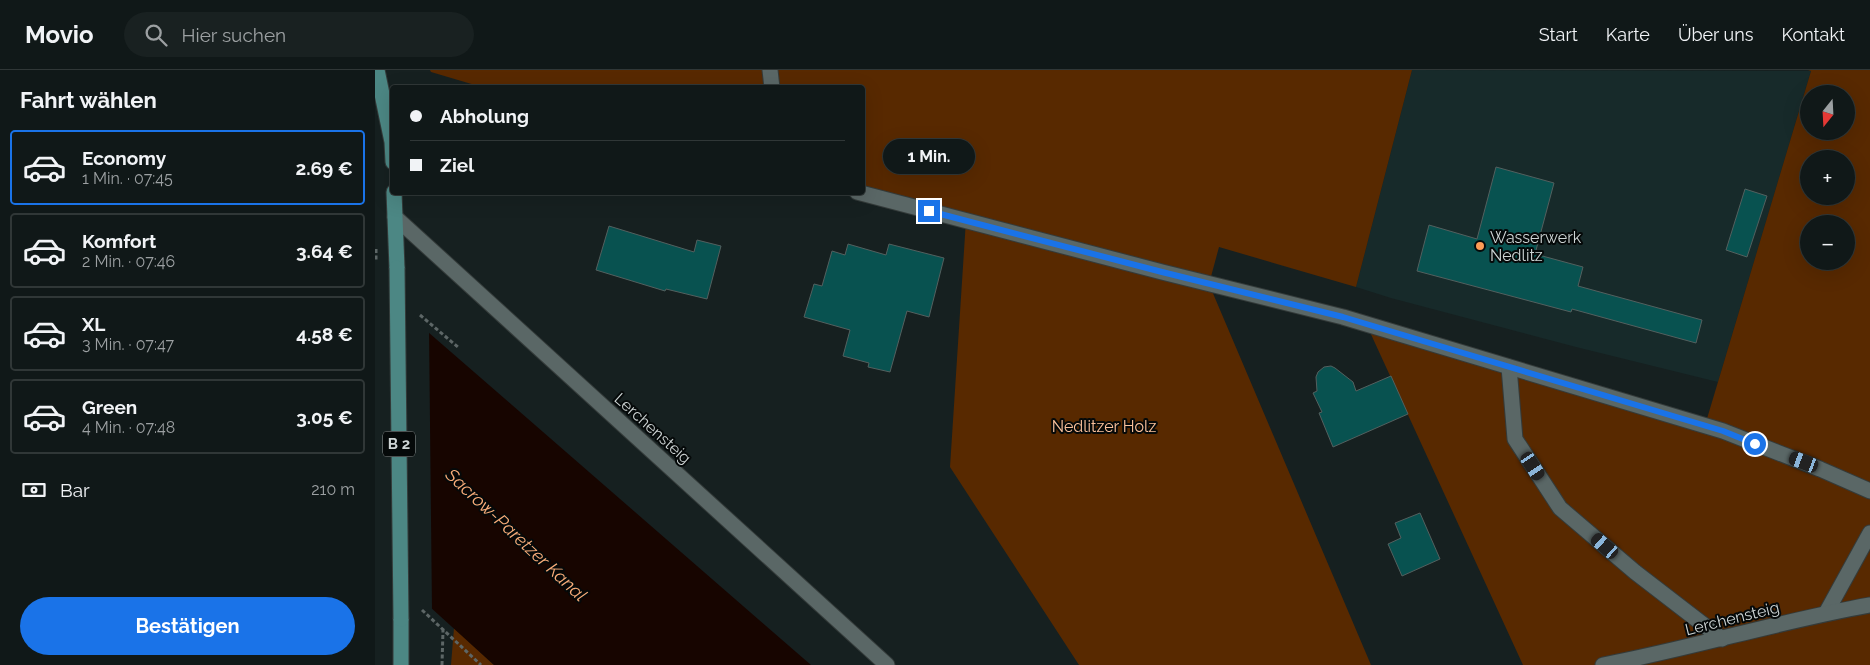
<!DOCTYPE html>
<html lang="de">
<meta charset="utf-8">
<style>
:root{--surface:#101818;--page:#192121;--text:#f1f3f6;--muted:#9ca0a2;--line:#303737;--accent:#1a73e8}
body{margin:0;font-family:Raleway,sans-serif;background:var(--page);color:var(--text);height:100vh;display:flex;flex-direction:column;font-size:19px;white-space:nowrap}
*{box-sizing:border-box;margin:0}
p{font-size:16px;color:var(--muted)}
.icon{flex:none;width:28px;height:28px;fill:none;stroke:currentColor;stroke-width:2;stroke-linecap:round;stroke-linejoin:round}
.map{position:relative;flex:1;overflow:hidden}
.panel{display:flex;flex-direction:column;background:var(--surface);width:375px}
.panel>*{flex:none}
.hud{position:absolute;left:15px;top:15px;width:475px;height:110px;border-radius:5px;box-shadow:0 5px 20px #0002,0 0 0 1px var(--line);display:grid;align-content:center;height:110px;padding:0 20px;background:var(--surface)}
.needle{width:32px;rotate:198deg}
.fabs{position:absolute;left:1425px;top:15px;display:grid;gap:10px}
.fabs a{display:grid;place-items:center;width:55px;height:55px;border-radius:50%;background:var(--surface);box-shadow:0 5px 20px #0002,0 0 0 1px var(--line);font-size:25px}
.end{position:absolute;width:22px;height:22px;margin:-11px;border:6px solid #1a73e8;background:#fff;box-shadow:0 0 0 2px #fff}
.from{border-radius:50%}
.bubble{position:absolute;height:35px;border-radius:18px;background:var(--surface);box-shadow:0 5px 20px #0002,0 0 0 1px var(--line);font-size:16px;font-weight:700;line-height:35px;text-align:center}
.car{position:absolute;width:15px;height:30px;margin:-15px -8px;border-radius:6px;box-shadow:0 0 4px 1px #0007;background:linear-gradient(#222 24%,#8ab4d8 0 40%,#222 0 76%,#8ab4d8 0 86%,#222 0)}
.hud b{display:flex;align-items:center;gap:18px;height:48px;font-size:19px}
.hud b+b{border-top:1px solid var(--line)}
.hud i{width:12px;height:12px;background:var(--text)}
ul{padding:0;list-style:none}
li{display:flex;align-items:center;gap:15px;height:75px;margin:0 10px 8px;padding:0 10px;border:2px solid var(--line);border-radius:5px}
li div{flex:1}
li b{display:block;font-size:19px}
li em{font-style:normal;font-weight:700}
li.active{border-color:var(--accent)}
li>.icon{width:45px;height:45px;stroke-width:1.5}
h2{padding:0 20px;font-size:22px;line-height:60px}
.pay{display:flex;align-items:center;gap:12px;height:55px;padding:0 20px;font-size:19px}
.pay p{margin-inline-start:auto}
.action{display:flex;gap:10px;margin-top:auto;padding:10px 20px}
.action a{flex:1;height:58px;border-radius:30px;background:var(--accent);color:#fff;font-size:20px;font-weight:700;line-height:58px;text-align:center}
header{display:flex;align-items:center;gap:30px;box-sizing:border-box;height:70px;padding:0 25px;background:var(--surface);border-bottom:1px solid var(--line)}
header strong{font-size:24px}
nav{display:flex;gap:28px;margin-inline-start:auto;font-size:18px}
.search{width:350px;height:45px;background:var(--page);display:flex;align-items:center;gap:12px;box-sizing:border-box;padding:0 18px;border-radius:28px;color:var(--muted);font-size:19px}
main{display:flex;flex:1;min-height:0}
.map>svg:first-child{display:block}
.built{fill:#172a2a}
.green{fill:#582900;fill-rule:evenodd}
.water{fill:#170500}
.pier{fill:#162020}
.building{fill:#085250;stroke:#53605f}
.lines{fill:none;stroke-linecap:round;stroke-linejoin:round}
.minor-casing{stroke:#343b3a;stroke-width:17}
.major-casing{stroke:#343b3a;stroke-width:17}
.path{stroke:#5d6666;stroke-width:3;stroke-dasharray:4 2.5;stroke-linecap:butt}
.minor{stroke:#5a6766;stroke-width:15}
.major{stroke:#4c8784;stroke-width:15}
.major-bridge-casing{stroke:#343b3a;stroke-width:17;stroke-linecap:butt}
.path-bridge{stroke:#5d6666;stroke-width:3;stroke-dasharray:4 2.5;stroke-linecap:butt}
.major-bridge{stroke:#4c8784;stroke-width:15}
.route{stroke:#1a73e8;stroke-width:6}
.poi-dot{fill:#fd9c56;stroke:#050909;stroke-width:2}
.labels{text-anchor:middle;stroke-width:4;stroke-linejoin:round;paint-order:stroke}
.shield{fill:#050909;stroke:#929898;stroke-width:1}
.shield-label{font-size:15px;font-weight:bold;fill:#ced5d5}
.poi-label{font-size:16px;fill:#ced5d5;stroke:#050909;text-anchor:start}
.park-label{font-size:16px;fill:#fcc29c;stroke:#050909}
.street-label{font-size:16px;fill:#ced5d5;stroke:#050909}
.water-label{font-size:18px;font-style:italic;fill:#f9ad7a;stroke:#050909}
</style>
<header>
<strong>Movio</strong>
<div class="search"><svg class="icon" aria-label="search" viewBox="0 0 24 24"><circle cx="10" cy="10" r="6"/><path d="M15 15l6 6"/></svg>Hier suchen</div>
<nav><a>Start</a><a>Karte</a><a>Über uns</a><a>Kontakt</a></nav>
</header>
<main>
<section class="panel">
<h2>Fahrt wählen</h2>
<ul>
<li class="active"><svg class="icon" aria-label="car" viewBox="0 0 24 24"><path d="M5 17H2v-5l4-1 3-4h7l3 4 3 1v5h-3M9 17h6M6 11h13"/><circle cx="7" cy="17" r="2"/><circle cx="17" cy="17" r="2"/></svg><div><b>Economy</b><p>1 Min. · 07:45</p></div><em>2.69 €</em></li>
<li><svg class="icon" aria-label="car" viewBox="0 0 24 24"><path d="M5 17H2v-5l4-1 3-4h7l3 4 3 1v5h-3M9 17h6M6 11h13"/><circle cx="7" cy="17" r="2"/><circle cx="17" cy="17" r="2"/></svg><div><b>Komfort</b><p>2 Min. · 07:46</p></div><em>3.64 €</em></li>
<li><svg class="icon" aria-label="car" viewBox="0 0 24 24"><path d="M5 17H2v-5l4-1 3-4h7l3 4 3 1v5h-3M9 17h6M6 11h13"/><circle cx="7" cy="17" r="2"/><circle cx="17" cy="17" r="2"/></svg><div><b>XL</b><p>3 Min. · 07:47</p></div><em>4.58 €</em></li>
<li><svg class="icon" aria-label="car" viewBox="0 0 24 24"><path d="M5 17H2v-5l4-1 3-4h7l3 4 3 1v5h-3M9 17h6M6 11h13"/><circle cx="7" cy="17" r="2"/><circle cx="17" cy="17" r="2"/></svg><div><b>Green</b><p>4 Min. · 07:48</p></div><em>3.05 €</em></li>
</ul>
<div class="pay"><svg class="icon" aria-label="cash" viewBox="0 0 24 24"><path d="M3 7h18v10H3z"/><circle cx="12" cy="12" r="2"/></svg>Bar<p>210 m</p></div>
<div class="action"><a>Bestätigen</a></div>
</section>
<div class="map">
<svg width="1495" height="595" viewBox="0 0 1495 595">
<rect width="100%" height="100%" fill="#162020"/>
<path class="built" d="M1037 0 1436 1 1343 312 1201 277 1016 228 981 217Z"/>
<g class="green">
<path d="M55 0H1037L981 217 844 177 834 214 996 595H704L575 397 591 150 488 122V18H110L56 2Z"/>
<path d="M1433 0H1495V595H1148L994 260 1328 362 1436 1ZM1434 24H1471V61H1434ZM1434 89H1471V126H1434ZM1434 154H1471V191H1434Z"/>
<path d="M79 558 119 595H76Z"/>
</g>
<path class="water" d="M0 216 436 595H119L0 487Z"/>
<path class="pier" d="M0 214 54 260 57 542 0 490Z"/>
<g class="building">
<path d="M1121 97 1179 113 1160 184 1208 197 1203 216 1327 250 1321 273 1197 239 1196 242 1042 201 1054 155 1102 169Z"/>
<path d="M1370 119 1392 126 1372 187 1351 180Z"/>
<path d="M234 156 319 182 322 170 346 176 332 229 291 219 290 221 221 200Z"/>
<path d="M473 174 511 185 514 174 569 188 554 247 532 241 515 302 493 297 494 293 468 286 475 260 429 247 439 214 447 216 457 181 470 185Z"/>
<path d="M956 296 960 298 978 312 981 321 1016 306 1033 344 958 377 944 343 947 342 938 323 942 321 941 307 943 302 949 297Z"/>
<path d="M1045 443 1065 489 1027 506 1013 474 1026 468 1020 453Z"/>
</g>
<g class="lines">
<defs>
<g id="minor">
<path d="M395 0 397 18"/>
<path d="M482 122 787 202 968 247 1348 361 1445 399 1495 421"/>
<path d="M20 147 512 595"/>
<path d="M1134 297 1140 369 1185 438 1260 502 1347 569"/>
<path d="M1451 543 1495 463"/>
<path d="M1228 595C1318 578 1405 551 1495 535"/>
</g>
<g id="major">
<path d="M2 0 17 72 18 92"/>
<path d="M19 122 22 198"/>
<path d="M26 595V549"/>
</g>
</defs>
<use href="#minor" class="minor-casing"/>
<use href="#major" class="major-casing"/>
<g class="path">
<path d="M45 245 84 278"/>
<path d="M47 540 106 595"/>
<path d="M67 595 68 560"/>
</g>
<use href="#minor" class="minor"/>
<use href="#major" class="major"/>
<defs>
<path id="major-bridge" d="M22 198 26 549"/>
</defs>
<use href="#major-bridge" class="major-bridge-casing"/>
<path class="path-bridge" d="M1 179V191"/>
<use href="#major-bridge" class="major-bridge"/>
</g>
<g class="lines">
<path class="route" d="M554 141 787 202 968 247 1348 361 1380 374"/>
</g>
<circle class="poi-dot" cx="1105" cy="176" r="5"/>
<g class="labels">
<rect class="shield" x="8" y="361.5" width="32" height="25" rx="4"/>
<g class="shield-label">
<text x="24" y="379">B 2</text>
</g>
<g class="poi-label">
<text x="1115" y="173">Wasserwerk<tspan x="1115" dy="18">Nedlitz</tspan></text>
</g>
<g class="park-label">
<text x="729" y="362">Nedlitzer Holz</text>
</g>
<g class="street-label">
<text transform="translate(278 358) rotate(42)" y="6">Lerchensteig</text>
<text transform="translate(1357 548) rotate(-14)" y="6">Lerchensteig</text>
</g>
<g class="water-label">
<text transform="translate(141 465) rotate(43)" y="6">Sacrow-Paretzer Kanal</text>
</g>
</g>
</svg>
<div class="fabs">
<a><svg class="needle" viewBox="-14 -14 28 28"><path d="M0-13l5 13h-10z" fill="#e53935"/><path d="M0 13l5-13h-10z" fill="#9ca0a2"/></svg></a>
<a>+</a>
<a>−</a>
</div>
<i class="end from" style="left:1380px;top:374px"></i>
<i class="end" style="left:554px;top:141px"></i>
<div class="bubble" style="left:508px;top:69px;width:92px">1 Min.</div>
<i class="car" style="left:1429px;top:392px;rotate:291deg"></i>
<i class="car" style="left:1158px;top:396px;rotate:147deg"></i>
<i class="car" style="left:1230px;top:476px;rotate:311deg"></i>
<div class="hud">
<b><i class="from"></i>Abholung</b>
<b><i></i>Ziel</b>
</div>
</div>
</main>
